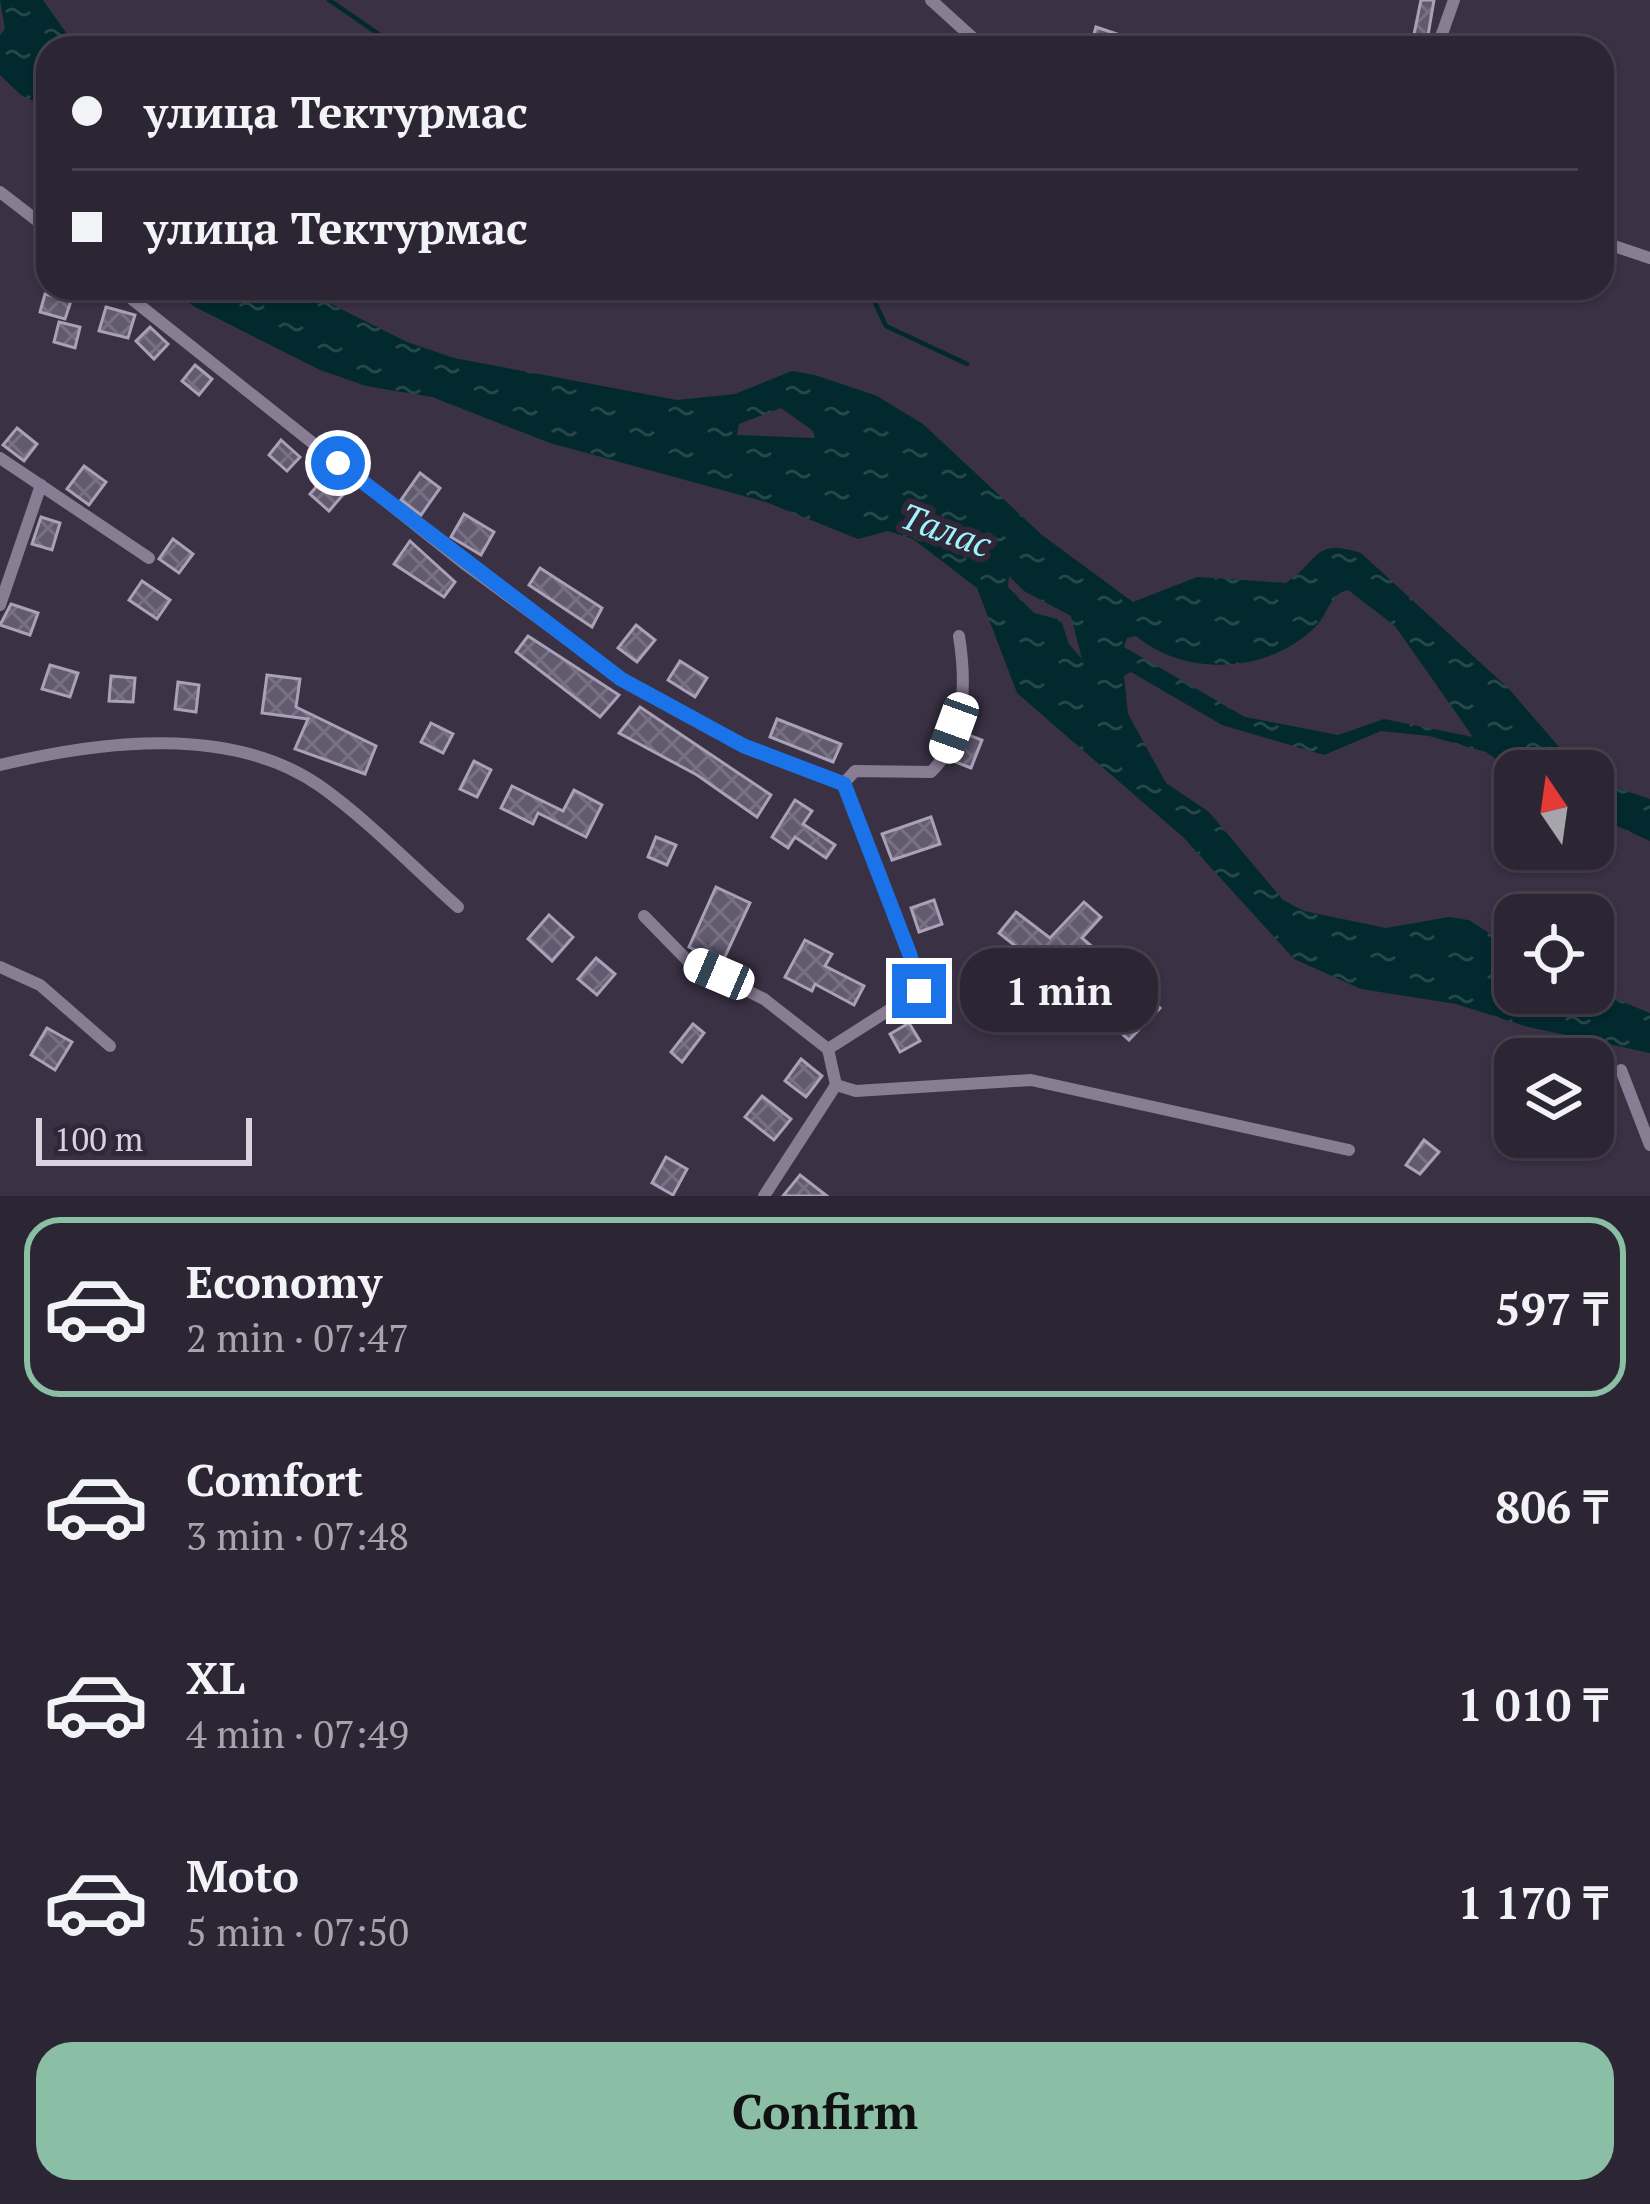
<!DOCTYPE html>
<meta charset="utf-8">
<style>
:root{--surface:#2c2533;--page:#38313f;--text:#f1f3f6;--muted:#a6a5ac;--line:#48424e;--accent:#8abfa5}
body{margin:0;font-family:"PT Serif",serif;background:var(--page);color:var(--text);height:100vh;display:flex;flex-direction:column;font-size:45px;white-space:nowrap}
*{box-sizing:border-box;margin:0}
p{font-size:39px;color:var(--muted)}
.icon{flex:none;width:66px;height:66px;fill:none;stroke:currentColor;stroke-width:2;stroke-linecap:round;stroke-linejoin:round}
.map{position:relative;height:1196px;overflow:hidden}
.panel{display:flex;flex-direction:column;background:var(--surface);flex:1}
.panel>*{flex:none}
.top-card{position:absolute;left:36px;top:36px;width:1578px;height:264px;border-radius:36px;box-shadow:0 3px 9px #0004,0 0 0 3px var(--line);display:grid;align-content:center;height:264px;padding:0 36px;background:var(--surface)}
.needle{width:78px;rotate:347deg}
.buttons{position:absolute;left:1494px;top:750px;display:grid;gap:24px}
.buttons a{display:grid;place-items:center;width:120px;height:120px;border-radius:24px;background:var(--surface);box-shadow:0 3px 9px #0004,0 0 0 3px var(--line);font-size:60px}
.scale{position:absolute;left:36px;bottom:30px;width:216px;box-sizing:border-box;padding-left:12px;border:6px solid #d8d3df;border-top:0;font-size:33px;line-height:42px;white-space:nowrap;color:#d8d3df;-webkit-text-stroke:9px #302739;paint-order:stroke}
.end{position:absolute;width:54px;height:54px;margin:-27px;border:15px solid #1a73e8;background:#fff;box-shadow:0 0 0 6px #fff}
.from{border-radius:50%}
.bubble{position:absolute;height:84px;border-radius:36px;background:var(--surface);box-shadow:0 3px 9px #0004,0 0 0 3px var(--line);font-size:39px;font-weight:800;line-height:84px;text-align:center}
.car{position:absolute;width:36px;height:72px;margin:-36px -18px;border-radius:15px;box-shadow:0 0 9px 3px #0007;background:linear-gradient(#fff 24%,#345 0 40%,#fff 0 76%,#345 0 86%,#fff 0)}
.top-card b{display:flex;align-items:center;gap:42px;height:114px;font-size:45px}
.top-card b+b{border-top:3px solid var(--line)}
.top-card i{width:30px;height:30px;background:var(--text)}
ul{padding:21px 0 0;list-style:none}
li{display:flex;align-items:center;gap:36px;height:180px;margin:0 24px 18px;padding:0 12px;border:6px solid transparent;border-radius:36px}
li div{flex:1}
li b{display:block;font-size:45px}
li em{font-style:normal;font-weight:800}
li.current{border-color:var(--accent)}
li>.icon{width:108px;height:108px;stroke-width:1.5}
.button{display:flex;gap:24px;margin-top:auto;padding:24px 36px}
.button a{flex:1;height:138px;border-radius:36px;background:var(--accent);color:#111;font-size:48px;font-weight:800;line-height:138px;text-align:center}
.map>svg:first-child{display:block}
.water{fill:url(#water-ripples);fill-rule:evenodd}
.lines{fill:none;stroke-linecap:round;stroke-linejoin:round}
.stream{stroke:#02292d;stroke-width:4.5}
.building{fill:url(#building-cross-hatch);stroke:#aaa0b7;stroke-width:3}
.street{stroke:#887d93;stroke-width:12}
.route{stroke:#1a73e8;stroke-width:15}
.labels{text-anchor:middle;stroke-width:12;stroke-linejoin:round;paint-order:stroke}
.water-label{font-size:36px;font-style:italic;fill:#a0f3fd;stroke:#302739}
</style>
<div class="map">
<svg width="1650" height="1196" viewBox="0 0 1650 1196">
<defs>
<pattern id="water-ripples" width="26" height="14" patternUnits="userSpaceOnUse" patternTransform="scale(3)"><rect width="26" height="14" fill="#02292d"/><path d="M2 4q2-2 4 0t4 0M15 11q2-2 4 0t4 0" fill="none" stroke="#26474b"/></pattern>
<pattern id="building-cross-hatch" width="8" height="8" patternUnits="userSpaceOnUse" patternTransform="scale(3)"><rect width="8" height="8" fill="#625a6f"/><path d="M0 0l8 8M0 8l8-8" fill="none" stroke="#787183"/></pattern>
</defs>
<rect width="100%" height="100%" fill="#3a3144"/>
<g class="water">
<path d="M0 0H43L77 48H48V108L21 95 0 75V35L5 29Z"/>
<path d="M168 288H299L407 342 454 358 677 400 735 394 792 371 815 375 877 396 923 424 1042 535 1133 602 1197 577 1286 583C1321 560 1312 538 1361 553L1508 688 1580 771 1515 773 1486 752 1429 736 1381 731 1324 755 1222 725 1131 672 1124 676 1128 714 1166 783 1209 812 1283 900 1304 911 1386 928 1449 917 1469 920 1515 950V993L1593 990 1650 1013V1053L1528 1027 1456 1004 1361 989 1294 959 1184 838 1017 693 977 588 913 539 888 531 858 539 766 502 550 443 432 397 366 386 320 370 195 307ZM781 408 813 431 815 438 737 435 739 424ZM1009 576 1024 591 1071 616 1082 659 1069 644 1061 620 1034 613 1008 587ZM1348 590 1395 626 1473 737 1384 719 1338 735 1245 717 1124 647 1127 638 1136 636C1186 678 1272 674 1318 624 1329 611 1330 594 1348 590Z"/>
<path d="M1593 780 1650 799V841L1593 815Z"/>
</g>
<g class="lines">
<g class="stream">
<path d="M329 0 399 48"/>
<path d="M868 288 886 326 967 364"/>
</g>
</g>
<g class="building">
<path d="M1421 0H1434L1426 47 1412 44Z"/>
<path d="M1096 27 1141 42V48L1091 44Z"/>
<path d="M45 294 71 301 65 319 40 312Z"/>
<path d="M106 307 135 315 128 338 99 331Z"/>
<path d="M59 322 80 327 75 348 54 342Z"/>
<path d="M150 327 168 344 154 359 136 341Z"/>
<path d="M195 365 212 379 199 395 182 381Z"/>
<path d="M17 428 37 444 24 461 3 445Z"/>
<path d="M281 440 300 457 287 471 269 455Z"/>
<path d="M84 466 106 482 89 505 67 489Z"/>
<path d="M420 473 440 488 421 515 401 500Z"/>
<path d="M323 479 342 496 329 511 310 494Z"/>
<path d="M464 514 494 532 481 555 451 537Z"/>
<path d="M41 517 60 523 52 550 32 544Z"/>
<path d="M173 539 193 554 179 573 159 559Z"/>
<path d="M410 541 455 582 444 597 394 564Z"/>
<path d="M540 568 602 608 592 627 529 585Z"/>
<path d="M142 581 170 600 157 619 129 600Z"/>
<path d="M11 604 38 613 30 635 0 625Z"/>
<path d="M636 625 655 640 637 662 618 648Z"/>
<path d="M528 636 619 695 600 717 516 652Z"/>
<path d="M680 661 707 678 695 697 668 680Z"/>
<path d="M50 665 78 673 70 697 42 689Z"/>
<path d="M267 675 300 679 296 707 376 746 365 774 295 749 308 719 262 713Z"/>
<path d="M111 676 135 678 133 702 109 701Z"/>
<path d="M178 682 199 685 196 712 175 709Z"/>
<path d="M640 707 771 795 757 817 697 775 619 733Z"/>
<path d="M777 719 841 744 833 762 770 737Z"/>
<path d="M431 723 453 734 443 753 421 742Z"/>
<path d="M966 734 982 740 971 768 953 761Z"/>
<path d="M474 761 491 770 477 797 460 789Z"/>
<path d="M512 786 563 811 574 790 602 805 586 837 538 813 533 824 501 808Z"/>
<path d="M795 800 812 811 803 824 835 845 826 858 795 837 788 848 772 837Z"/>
<path d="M931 817 940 844 892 860 882 834Z"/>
<path d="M656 837 676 845 667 865 648 857Z"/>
<path d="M716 887 750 903 722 963 689 947Z"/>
<path d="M934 900 942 924 919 932 911 908Z"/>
<path d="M1084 902 1101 917 1082 938 1114 966H1134L1138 986 1160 1008 1129 1040 1046 968 1009 1013 994 1000 1029 957 999 933 1016 912 1050 938Z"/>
<path d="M549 915 573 937 552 961 528 939Z"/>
<path d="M805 940 832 954 825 966 864 986 854 1005 815 984 812 991 785 977Z"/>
<path d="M596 958 615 974 597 995 578 979Z"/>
<path d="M909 1023 920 1041 900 1052 890 1034Z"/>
<path d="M693 1024 704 1033 682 1062 671 1052Z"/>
<path d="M47 1028 72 1042 55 1070 31 1055Z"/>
<path d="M801 1059 822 1076 806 1097 785 1081Z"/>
<path d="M762 1096 791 1119 774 1140 745 1117Z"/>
<path d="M1424 1140 1439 1152 1420 1174 1406 1165Z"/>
<path d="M666 1157 687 1169 673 1195 652 1183Z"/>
<path d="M800 1175 827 1196H783Z"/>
</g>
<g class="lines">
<g class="street">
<path d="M931 0 974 39 997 48"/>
<path d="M1437 48 1454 0"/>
<path d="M0 192 48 229"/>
<path d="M1602 242 1650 258"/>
<path d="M118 288 466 565 621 679 744 746 844 783 910 955 919 991 828 1049 836 1085 764 1196"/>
<path d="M0 458 149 558"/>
<path d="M0 605 41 485"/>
<path d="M0 765C100 741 231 724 320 786 369 821 413 867 458 907"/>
<path d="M844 783 855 771 931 772C967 737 966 680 959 636"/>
<path d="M644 916 689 962 764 999 828 1049"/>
<path d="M0 967 40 985 110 1046"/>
<path d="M1621 1070 1650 1145"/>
<path d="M836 1085 856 1091 1031 1080 1349 1150"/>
</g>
</g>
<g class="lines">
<path class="route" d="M338 463 621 679 744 746 844 784 910 955 919 991"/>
</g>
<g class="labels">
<g class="water-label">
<text transform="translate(946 530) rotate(20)" y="13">Талас</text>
</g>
</g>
</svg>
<div class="buttons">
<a><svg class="needle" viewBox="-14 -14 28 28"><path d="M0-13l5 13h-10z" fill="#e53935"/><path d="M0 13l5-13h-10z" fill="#a6a5ac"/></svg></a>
<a><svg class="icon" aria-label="locate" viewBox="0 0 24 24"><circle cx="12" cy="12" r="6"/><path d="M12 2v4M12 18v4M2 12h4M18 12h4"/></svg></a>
<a><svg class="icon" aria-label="layers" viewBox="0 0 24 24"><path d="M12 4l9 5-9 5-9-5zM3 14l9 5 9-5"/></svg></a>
</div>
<div class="scale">100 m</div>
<i class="end from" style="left:338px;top:463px"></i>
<i class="end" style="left:919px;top:991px"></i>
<div class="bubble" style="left:960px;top:948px;width:198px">1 min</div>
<i class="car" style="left:954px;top:728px;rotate:200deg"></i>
<i class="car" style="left:719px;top:974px;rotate:293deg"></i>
<div class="top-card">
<b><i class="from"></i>улица Тектурмас</b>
<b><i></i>улица Тектурмас</b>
</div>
</div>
<section class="panel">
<ul>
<li class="current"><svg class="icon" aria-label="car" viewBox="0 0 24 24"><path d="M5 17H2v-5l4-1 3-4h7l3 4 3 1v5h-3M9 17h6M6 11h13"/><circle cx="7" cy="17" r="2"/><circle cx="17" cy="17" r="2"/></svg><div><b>Economy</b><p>2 min · 07:47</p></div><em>597 ₸</em></li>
<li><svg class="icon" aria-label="car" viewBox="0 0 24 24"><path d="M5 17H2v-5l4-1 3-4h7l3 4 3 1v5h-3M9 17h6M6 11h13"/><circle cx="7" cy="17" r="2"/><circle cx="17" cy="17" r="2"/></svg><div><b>Comfort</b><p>3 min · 07:48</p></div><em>806 ₸</em></li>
<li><svg class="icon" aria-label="car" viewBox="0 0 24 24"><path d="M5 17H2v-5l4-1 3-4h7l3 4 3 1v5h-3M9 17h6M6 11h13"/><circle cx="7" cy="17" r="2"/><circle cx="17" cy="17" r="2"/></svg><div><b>XL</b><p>4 min · 07:49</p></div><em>1 010 ₸</em></li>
<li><svg class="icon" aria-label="car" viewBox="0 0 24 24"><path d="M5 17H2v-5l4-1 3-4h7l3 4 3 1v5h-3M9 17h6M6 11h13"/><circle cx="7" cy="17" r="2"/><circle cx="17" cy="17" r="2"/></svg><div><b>Moto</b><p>5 min · 07:50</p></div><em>1 170 ₸</em></li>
</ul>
<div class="button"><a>Confirm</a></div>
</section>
